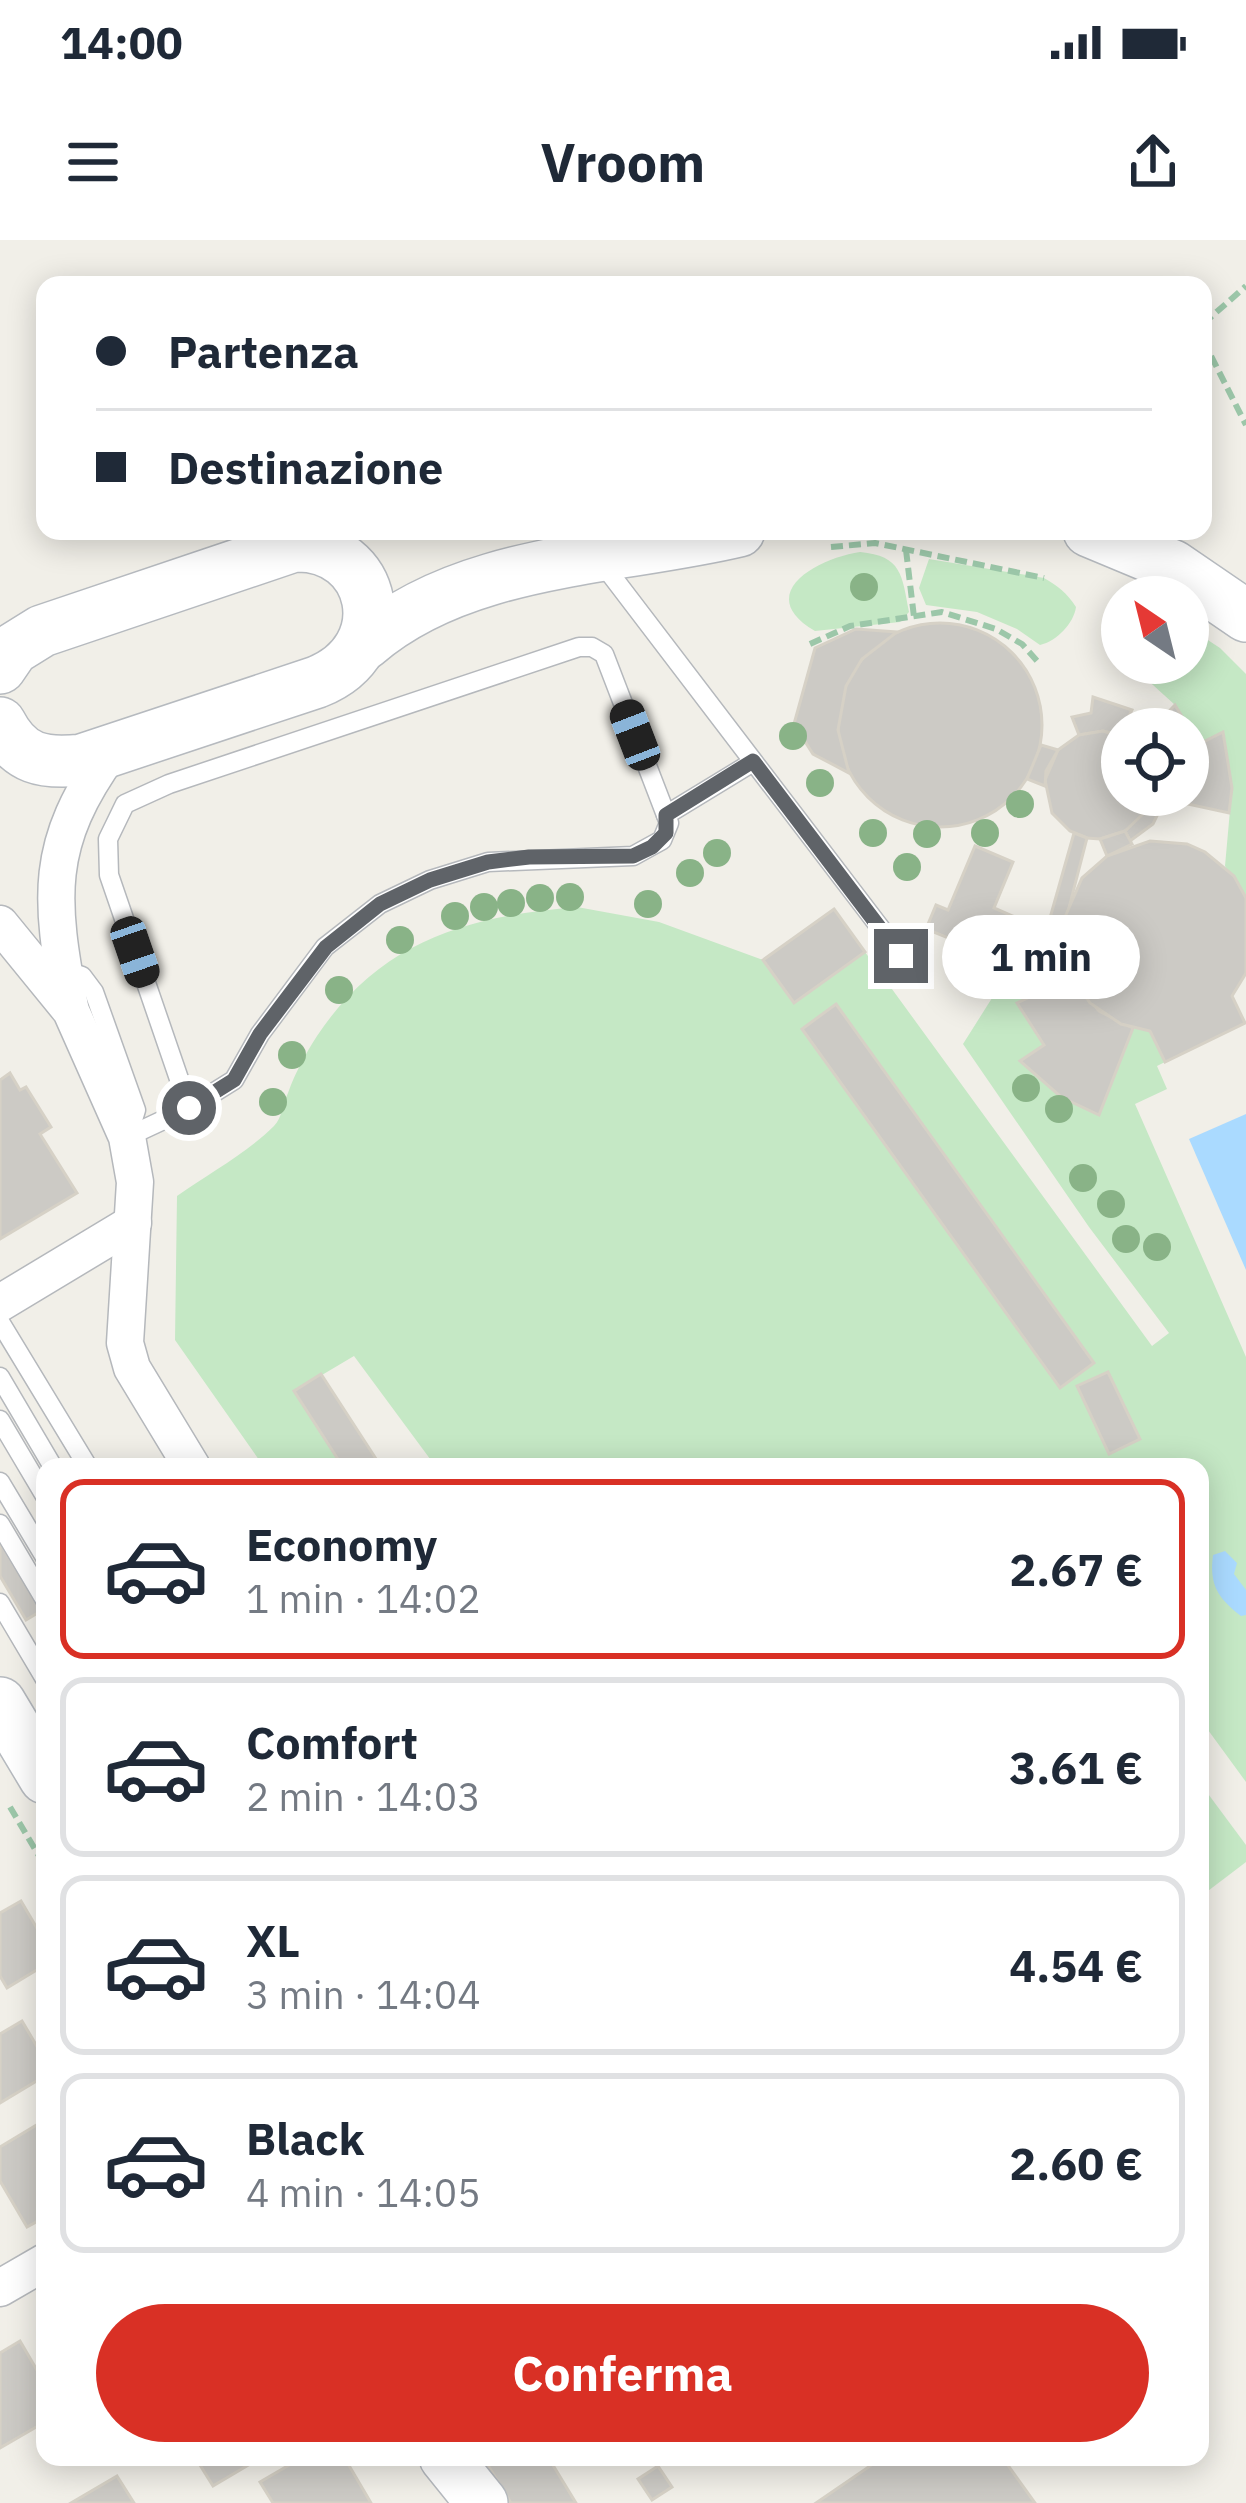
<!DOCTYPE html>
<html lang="it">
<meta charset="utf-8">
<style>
:root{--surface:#fff;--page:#f6f6f7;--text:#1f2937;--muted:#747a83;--line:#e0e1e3;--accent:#d93025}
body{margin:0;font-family:"IBM Plex Sans",sans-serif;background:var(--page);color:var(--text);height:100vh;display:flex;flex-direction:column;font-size:45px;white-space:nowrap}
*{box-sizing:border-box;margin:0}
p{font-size:39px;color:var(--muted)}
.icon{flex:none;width:66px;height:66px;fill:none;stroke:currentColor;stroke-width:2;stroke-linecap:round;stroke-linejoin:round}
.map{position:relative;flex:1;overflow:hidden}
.details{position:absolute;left:36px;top:1218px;width:1173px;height:1008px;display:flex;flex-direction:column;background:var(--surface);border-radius:24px;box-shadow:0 6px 30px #0003}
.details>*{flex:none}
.banner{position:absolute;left:36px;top:36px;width:1176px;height:264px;border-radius:24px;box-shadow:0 6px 30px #0003;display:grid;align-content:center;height:264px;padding:0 60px;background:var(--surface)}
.needle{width:78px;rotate:325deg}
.buttons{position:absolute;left:1101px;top:336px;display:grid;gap:24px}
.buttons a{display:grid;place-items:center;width:108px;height:108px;border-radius:50%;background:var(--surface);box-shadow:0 6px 30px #0003;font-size:60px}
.end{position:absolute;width:54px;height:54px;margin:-27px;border:15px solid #5f6368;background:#fff;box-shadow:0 0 0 6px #fff}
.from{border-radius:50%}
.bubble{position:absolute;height:84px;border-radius:42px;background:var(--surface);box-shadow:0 6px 30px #0003;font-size:39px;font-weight:700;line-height:84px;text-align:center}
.car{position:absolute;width:36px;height:72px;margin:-36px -18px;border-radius:15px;box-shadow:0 0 9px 3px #0007;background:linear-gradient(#222 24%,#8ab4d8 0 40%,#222 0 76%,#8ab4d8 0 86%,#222 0)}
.banner b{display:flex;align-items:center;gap:42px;height:114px;font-size:45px}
.banner b+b{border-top:3px solid var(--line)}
.banner i{width:30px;height:30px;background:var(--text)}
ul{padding:21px 0 0;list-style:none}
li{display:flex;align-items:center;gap:36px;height:180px;margin:0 24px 18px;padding:0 36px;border:6px solid var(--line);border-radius:24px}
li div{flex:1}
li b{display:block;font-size:45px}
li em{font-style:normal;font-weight:700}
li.active{border-color:var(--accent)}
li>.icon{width:108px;height:108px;stroke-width:1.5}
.primary-button{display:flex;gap:24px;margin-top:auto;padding:24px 60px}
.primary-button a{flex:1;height:138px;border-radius:72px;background:var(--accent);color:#fff;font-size:48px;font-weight:700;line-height:138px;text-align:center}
.status{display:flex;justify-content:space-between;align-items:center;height:84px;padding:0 60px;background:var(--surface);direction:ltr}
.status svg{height:33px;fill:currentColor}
header{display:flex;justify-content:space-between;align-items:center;height:156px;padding:0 60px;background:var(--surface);font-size:54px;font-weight:700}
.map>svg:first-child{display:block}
.green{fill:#c5e8c5}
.water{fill:#aadaff}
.building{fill:#cccac5;stroke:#d6d1c6;stroke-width:3}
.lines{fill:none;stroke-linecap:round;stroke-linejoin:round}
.lane-casing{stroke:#b5b8bc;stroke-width:21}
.street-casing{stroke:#b5b8bc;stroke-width:39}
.secondary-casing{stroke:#b6babf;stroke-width:54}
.path{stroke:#9cc7a9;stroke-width:6;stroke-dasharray:12 6;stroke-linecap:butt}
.lane{stroke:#fff;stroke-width:18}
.street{stroke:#fff;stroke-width:36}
.secondary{stroke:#fff;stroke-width:51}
.tree{fill:#89b387}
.route{stroke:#5f6368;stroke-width:15}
</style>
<div class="status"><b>14:00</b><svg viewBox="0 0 49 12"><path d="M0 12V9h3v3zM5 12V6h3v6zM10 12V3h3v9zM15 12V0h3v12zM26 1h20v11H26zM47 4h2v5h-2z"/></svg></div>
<header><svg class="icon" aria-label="menu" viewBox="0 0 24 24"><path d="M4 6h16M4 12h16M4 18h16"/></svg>Vroom<svg class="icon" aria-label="share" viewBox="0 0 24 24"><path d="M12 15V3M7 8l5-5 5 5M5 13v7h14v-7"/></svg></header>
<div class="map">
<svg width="1246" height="2263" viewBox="0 0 1246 2263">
<rect width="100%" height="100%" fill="#f1efe8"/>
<g class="green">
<path d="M860 312C902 316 902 335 909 372L900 382 815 391C752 354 818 318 860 312Z"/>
<path d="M929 319 1044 338C1058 346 1067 353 1076 367 1074 383 1057 401 1040 405L1017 389 977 372 926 365 919 348Z"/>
<path d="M1188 387 1220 408 1246 434V658L1225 626 1232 548 1223 493 1199 504 1175 465 1131 425 1188 423Z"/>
<path d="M577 667 659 682 763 720 794 762 865 712 1152 1106 1169 1093 1089 987 963 804 999 747 1052 723 1058 744 1018 763 1044 805 1021 821 1061 857 1099 875 1133 788 1150 791 1165 822 1157 826 1167 849 1135 864 1246 1117V1542L1200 1479V1227H436L354 1116 295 1151 343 1227H264L175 1100 177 956C208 934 247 913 274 886 282 878 283 863 288 853 295 833 306 813 317 796 381 700 469 676 577 667Z"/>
<path d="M1200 1543 1246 1605V1622L1200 1657Z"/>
</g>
<g class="water">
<path d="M1246 874V1030L1189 899Z"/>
<path d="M1225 1311 1237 1323 1234 1334 1246 1350V1375L1241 1376C1218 1358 1209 1345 1213 1315Z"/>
</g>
<g class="building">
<circle cx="940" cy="485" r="102"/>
<path d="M856 389 897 392 862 419 846 446 838 490 849 533 813 514 794 484 815 408Z"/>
<path d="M1093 457 1132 470 1120 495 1103 491 1079 495 1072 477 1091 473Z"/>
<path d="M1175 465 1199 504 1223 492 1232 548 1229 573 1165 559 1153 584 1130 601 1125 591 1146 571 1151 555H1188V489H1152Z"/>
<path d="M1103 491 1122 497V555H1151L1146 571 1125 591 1100 599 1087 598 1070 591 1052 573 1045 540 1058 510 1079 495Z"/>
<path d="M1041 505 1058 510 1046 531 1045 546 1027 539Z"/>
<path d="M1125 591 1132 604 1107 616 1100 599Z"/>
<path d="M1074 593 1087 598 1063 691 1071 735 1099 771 1133 788 1099 875 1061 857 1020 821 1044 805 1017 763 1058 744 1048 703V685Z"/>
<path d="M1150 601 1187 604 1205 612 1234 636 1246 658V733L1232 756 1245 783 1165 822 1150 791 1121 784 1090 763 1071 735 1064 711 1065 677 1082 638 1107 616Z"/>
<path d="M975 606 1013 622 994 668 1015 677 1012 685 1027 691 1017 714 1024 717 1020 727 926 689 936 665 948 670Z"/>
<path d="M834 669 865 712 794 763 763 720Z"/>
<path d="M836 764 1094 1123 1060 1148 802 789Z"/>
<path d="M10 833 20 850 26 847 51 887 40 894 77 953 0 999V840Z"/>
<path d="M1108 1132 1140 1199 1109 1214 1077 1146Z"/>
<path d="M321 1134 380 1225 377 1227H343L294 1151Z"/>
<path d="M0 1302 41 1371 26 1380 0 1336Z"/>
<path d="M21 1661 45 1702V1725L7 1748 0 1736V1673Z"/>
<path d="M22 1781 45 1820V1836L0 1863V1794Z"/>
<path d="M45 1880V1977L27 1987 0 1941V1907Z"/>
<path d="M20 2101 45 2144V2182L0 2208V2113Z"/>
<path d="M195 2217H262L213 2246Z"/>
<path d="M303 2217H344L371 2263H273L260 2242Z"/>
<path d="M483 2217H548L576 2263H511Z"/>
<path d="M868 2217H1002L1035 2263H816L873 2224Z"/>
<path d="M658 2226 672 2247 652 2260 638 2239Z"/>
<path d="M117 2236 134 2263H71Z"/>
</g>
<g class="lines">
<defs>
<g id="lane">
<path d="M602 323 901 715"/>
<path d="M666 575 753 522"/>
<path d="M64 730 82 736 94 752 136 870 129 893"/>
<path d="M127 897 189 868 234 840 260 794 325 707 380 664 430 640 488 622 633 616 662 600 669 583 666 575 604 414 592 407H579L169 544 125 564 108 599 109 635 189 868"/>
<path d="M0 1082 88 1227"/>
<path d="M0 1137 53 1227"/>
<path d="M0 1180 45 1256"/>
<path d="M0 1242 45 1317"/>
<path d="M0 1284 45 1360"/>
<path d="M0 1363 45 1439"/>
</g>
<g id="street">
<path d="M0 684 71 771 127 897 135 942 125 1103 132 1128 192 1227"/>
<path d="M70 767C50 659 43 604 112 510"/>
<path d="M0 1063 133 983"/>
<path d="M0 2048 45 2022"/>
</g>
<g id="secondary">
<path d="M1089 291 1173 326 1246 376"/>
<path d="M365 404C464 318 617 320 739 291"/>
<path d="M0 428 13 409 42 391 294 306C377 303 400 409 317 442L82 520C43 524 19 520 0 483"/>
<path d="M0 1463 45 1538"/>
<path d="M445 2217 482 2263"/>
</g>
</defs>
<use href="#lane" class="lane-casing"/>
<use href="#street" class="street-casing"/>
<use href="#secondary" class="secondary-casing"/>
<g class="path">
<path d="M1203 84 1246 46"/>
<path d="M1203 100 1246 185"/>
<path d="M831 307 875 303 1044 338"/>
<path d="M906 310 914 377"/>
<path d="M810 404 850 386 942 372 996 389 1022 404 1038 422"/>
<path d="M10 1567 45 1626"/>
</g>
<use href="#lane" class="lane"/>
<use href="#street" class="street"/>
<use href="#secondary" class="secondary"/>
</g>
<g class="tree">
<circle cx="864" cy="347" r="14"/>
<circle cx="793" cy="496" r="14"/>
<circle cx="820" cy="543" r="14"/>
<circle cx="1020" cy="564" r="14"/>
<circle cx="873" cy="593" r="14"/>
<circle cx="985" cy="593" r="14"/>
<circle cx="927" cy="594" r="14"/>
<circle cx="717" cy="613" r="14"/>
<circle cx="907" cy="627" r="14"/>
<circle cx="690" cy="633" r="14"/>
<circle cx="570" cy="657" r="14"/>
<circle cx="540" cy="658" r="14"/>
<circle cx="511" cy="663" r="14"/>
<circle cx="648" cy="664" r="14"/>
<circle cx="484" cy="667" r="14"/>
<circle cx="455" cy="676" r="14"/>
<circle cx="400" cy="700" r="14"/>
<circle cx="339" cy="750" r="14"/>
<circle cx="292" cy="815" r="14"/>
<circle cx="1026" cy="848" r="14"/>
<circle cx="273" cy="862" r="14"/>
<circle cx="1059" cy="869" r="14"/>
<circle cx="1083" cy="938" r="14"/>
<circle cx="1111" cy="964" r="14"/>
<circle cx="1126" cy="999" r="14"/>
<circle cx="1157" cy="1007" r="14"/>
</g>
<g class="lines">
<path class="route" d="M189 868 234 840 260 794 326 707 380 664 430 640 488 622 529 617 633 616 652 607 666 593V575L753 521 901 716"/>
</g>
</svg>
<div class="buttons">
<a><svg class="needle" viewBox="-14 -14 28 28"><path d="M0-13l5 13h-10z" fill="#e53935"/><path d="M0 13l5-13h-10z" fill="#747a83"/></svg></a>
<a><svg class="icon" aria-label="locate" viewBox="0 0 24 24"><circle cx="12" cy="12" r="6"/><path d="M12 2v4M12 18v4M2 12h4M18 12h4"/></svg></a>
</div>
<i class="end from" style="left:189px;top:868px"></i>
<i class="end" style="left:901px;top:716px"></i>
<div class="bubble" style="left:942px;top:675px;width:198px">1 min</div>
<i class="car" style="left:635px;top:495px;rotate:339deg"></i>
<i class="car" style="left:135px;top:712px;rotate:161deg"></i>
<div class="banner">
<b><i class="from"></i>Partenza</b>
<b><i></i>Destinazione</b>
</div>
<section class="details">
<ul>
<li class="active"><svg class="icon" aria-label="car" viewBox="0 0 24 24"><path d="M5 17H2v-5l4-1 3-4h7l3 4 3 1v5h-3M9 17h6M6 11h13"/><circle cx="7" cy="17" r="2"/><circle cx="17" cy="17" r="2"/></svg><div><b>Economy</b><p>1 min · 14:02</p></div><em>2.67 €</em></li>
<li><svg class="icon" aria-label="car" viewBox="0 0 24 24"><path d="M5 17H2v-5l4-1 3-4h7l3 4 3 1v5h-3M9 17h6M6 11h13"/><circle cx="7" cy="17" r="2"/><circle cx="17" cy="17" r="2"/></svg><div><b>Comfort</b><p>2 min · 14:03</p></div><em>3.61 €</em></li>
<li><svg class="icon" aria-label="car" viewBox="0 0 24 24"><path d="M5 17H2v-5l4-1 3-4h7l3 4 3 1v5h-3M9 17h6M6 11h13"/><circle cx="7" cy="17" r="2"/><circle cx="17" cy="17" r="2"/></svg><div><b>XL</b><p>3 min · 14:04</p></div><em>4.54 €</em></li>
<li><svg class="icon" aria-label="car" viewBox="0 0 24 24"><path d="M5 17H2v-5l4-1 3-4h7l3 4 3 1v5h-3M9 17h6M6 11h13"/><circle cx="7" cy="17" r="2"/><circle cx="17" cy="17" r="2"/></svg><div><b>Black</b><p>4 min · 14:05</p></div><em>2.60 €</em></li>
</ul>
<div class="primary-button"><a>Conferma</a></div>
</section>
</div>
